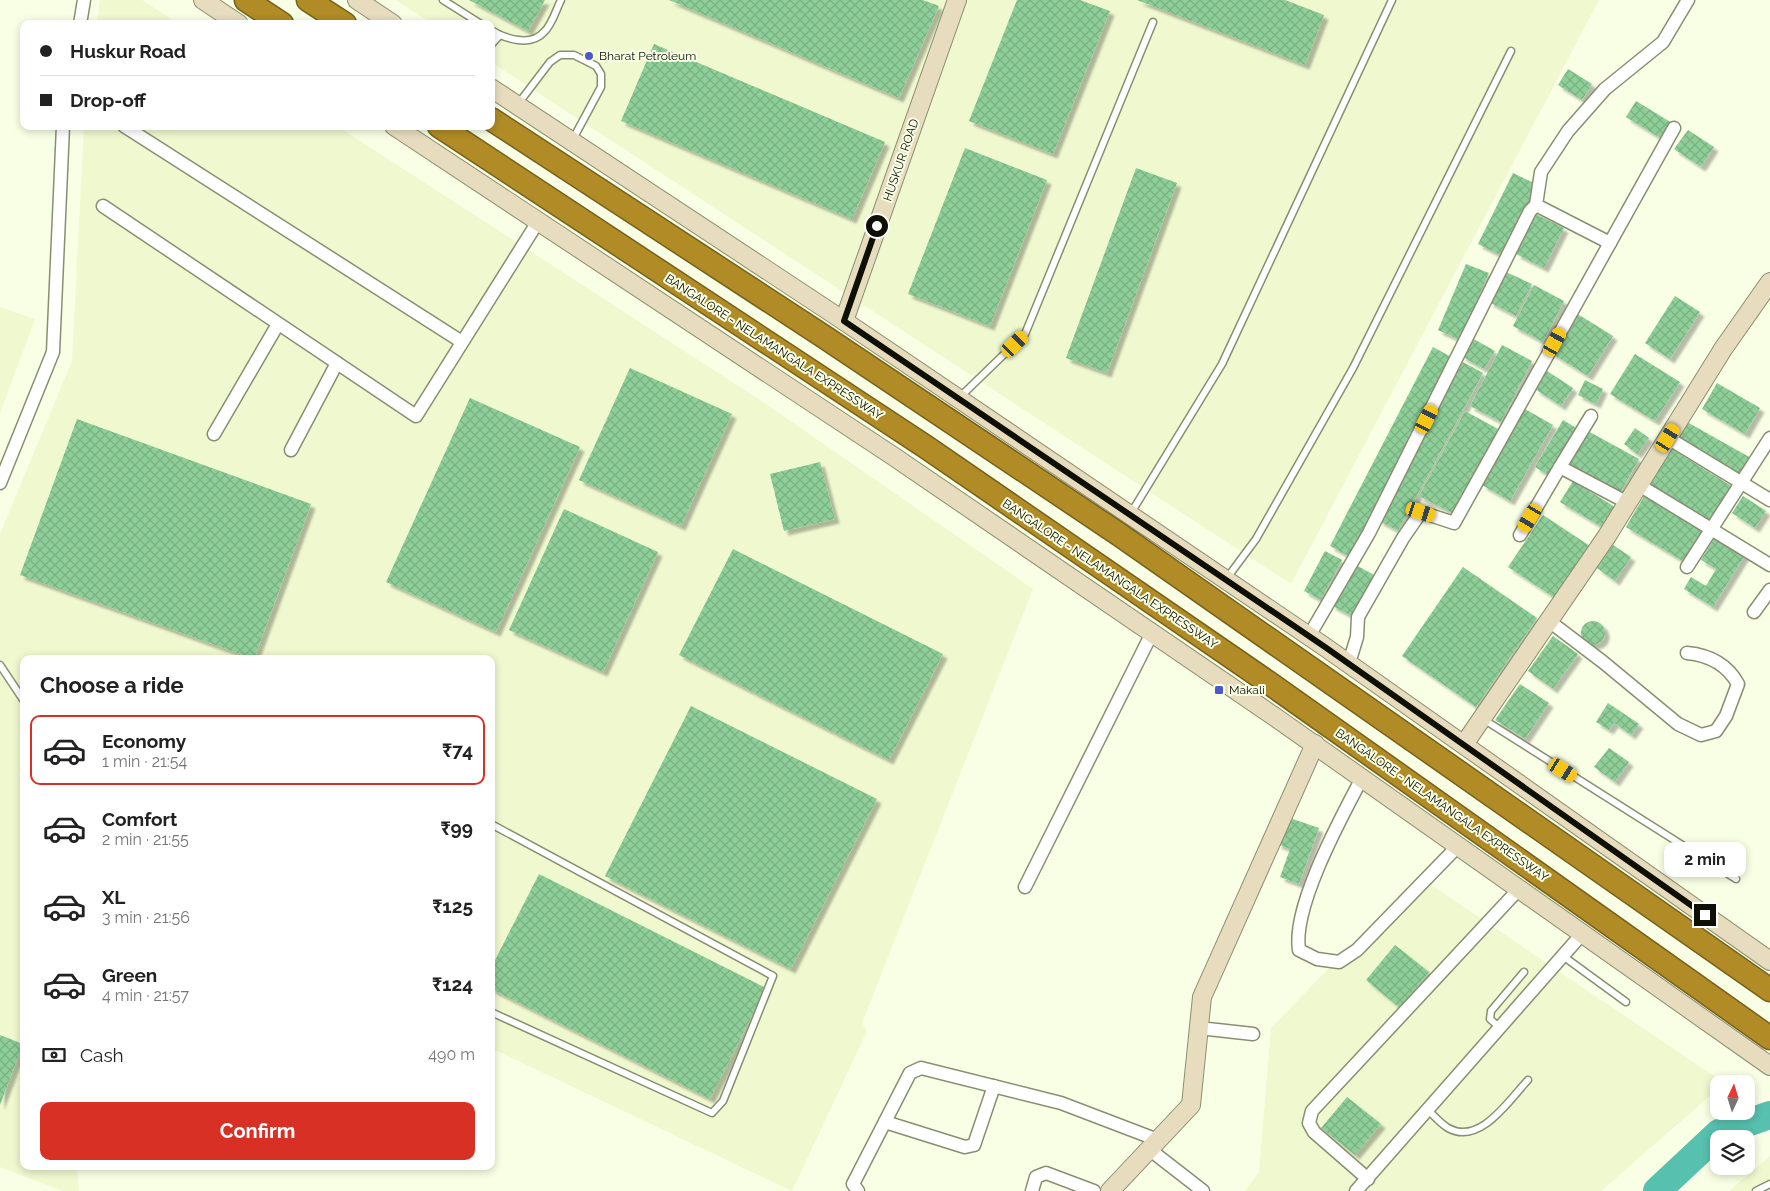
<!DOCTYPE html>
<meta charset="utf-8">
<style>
:root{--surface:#fff;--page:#f2f2f2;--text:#222;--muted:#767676;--line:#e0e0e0;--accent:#d93025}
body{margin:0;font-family:Raleway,sans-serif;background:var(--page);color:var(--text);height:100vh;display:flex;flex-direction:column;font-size:19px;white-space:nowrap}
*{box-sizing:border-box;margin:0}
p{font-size:16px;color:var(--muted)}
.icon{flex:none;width:28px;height:28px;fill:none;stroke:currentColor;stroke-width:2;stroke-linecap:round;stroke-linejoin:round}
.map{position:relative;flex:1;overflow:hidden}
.side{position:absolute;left:20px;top:655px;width:475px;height:515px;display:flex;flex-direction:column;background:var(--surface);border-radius:10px;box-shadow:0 2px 8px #0003}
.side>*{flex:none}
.hud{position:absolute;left:20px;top:20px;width:475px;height:110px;border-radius:10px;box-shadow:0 2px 8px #0003;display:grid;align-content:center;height:110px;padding:0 20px;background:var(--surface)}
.needle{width:32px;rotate:4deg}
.controls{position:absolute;left:1710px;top:1075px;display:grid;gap:10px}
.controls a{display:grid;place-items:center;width:45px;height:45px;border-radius:10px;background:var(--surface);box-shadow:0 2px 8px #0003;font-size:25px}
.end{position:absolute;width:22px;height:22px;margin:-11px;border:6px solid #0e1006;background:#fff;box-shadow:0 0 0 2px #fff}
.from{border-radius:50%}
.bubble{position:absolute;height:35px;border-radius:10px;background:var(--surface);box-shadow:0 2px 8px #0003;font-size:16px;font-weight:700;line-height:35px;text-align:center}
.car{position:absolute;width:15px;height:30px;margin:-15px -8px;border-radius:6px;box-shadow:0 0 4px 1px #0007;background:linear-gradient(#f5c518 24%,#345 0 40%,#f5c518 0 76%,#345 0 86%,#f5c518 0)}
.hud b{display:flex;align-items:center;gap:18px;height:48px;font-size:19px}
.hud b+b{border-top:1px solid var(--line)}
.hud i{width:12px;height:12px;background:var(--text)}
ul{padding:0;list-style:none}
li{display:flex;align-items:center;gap:15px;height:70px;margin:0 10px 8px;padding:0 10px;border:2px solid transparent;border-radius:10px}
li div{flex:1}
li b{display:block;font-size:19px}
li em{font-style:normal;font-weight:700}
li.current{border-color:var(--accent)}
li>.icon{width:45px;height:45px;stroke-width:1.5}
h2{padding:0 20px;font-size:22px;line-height:60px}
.pay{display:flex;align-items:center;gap:12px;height:55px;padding:0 20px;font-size:19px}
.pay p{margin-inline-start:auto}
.button{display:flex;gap:10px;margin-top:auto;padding:10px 20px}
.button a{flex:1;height:58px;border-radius:10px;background:var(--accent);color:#fff;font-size:20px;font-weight:700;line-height:58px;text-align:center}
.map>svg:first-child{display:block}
.built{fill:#eff8cf}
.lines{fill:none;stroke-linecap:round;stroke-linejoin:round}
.river{stroke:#57c0ae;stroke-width:28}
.building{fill:url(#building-cross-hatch);filter:url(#shadow)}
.lane-casing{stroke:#888f71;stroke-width:9}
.street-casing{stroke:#888f71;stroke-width:15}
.secondary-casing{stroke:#888f71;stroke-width:20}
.highway-casing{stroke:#77601b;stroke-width:25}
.lane{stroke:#fff;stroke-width:6}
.street{stroke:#fff;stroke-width:12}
.secondary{stroke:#e7dcbe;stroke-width:18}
.highway{stroke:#b08b26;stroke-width:22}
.route{stroke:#0e1006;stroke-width:6}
.poi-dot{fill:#4b58ce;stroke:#f8ffe4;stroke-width:2}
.labels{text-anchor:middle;stroke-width:4;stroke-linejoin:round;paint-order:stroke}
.poi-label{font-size:12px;fill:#0e1006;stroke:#f8ffe4;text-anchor:start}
.street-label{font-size:12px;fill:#0e1006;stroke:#f8ffe4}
</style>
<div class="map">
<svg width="1770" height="1191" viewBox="0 0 1770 1191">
<defs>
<pattern id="building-cross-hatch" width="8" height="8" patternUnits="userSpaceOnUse" patternTransform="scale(1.25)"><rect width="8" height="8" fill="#8ecf99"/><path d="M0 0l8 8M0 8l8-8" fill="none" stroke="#79b182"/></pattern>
<filter id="shadow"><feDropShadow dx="4.5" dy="4.5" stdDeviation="1" flood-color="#0004"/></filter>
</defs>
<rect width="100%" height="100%" fill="#f8ffe4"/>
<g class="built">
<path d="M100 0H142L179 24H97Z"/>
<path d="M396 0H1599L1291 584 491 62V24H433Z"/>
<path d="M84 126H337L763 402 1033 589 862 1023 867 1031 792 1191 491 1048V659H24V1166H77L79 1191H63L0 1167V534L72 361Z"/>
<path d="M0 307 35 319 0 413Z"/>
<path d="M1418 876 1724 1083 1719 1084V1088L1601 1191H1245L1259 1172 1271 1028Z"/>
<path d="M1770 1156V1191H1729Z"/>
</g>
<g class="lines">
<path class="river" d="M1657 1191 1719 1133 1770 1115"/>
</g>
<g class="building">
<path d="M469 0H545L528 31Z"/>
<path d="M669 0H923L939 6 899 98Z"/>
<path d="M1017 0H1080L1110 11 1053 154 969 121Z"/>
<path d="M1137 0H1285L1324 15 1305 65Z"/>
<path d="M654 44 885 142 852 219 621 121Z"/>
<path d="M1568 69 1592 84 1582 100 1558 85Z"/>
<path d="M1636 101 1672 123 1662 139 1626 117Z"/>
<path d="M1688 130 1714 147 1701 167 1674 149Z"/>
<path d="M965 148 1047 180 990 326 908 294Z"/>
<path d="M1136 168 1177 183 1107 373 1066 358Z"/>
<path d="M1513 173 1538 185 1502 256 1478 244Z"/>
<path d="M1536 214 1564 228 1544 268 1516 254Z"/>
<path d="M1466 264 1489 273 1460 340 1438 330Z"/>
<path d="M1504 271 1532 284 1516 316 1489 302Z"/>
<path d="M1534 285 1564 301 1543 342 1513 326Z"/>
<path d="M1675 296 1700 312 1670 359 1645 343Z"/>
<path d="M1576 313 1613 336 1588 376 1551 353Z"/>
<path d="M1472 338 1495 351 1484 369 1461 356Z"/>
<path d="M1502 345 1532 361 1501 422 1470 406Z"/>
<path d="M1433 347 1455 359 1352 558 1330 546Z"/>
<path d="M1635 354 1680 382 1655 421 1610 394Z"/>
<path d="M1463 362 1483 373 1398 531 1378 520Z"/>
<path d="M630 368 732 414 681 526 579 480Z"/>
<path d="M1547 371 1573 388 1561 406 1535 389Z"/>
<path d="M1585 380 1603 389 1596 404 1578 395Z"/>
<path d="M1717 383 1760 408 1745 434 1702 409Z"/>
<path d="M470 398 580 447 496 632 386 582Z"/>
<path d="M1525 409 1553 425 1510 501 1482 485Z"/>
<path d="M1465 411 1498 429 1452 513 1419 496Z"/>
<path d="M77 419 311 504 254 659 20 575Z"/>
<path d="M1563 420 1578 429 1550 476 1535 467Z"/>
<path d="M1687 422 1751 458 1739 478 1676 441Z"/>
<path d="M1635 428 1649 438 1637 454 1624 444Z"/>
<path d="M1586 430 1639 459 1619 495 1566 467Z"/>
<path d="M1672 449 1733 487 1711 523 1650 485Z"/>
<path d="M820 462 835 519 784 531 770 474Z"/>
<path d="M1573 481 1615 507 1602 527 1560 502Z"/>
<path d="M1644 496 1705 532 1686 563 1626 527Z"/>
<path d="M1743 496 1766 511 1755 528 1732 513Z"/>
<path d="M564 509 658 552 603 672 509 630Z"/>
<path d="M1543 515 1590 546 1555 598 1508 567Z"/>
<path d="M1715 537 1745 555 1713 607 1684 589 1691 577 1706 586 1716 569 1701 560Z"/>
<path d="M1613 545 1631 557 1615 581 1597 568Z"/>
<path d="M733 549 943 654 889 760 679 655Z"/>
<path d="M1325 551 1342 560 1321 600 1304 591Z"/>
<path d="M1354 564 1376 576 1353 617 1331 605Z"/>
<path d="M1463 567 1537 618 1476 707 1402 656Z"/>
<circle cx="1593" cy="633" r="12"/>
<path d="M1553 636 1578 654 1553 689 1528 671Z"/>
<path d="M1520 684 1549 703 1525 739 1495 720Z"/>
<path d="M1608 703 1639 724 1631 735 1614 723 1609 730 1596 722Z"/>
<path d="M691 706 877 799 791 969 605 876Z"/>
<path d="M1609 748 1629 762 1615 782 1594 767Z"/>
<path d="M1287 817 1319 828 1299 884 1280 877 1290 849 1277 844Z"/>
<path d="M539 874 766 988 710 1099 491 989V968Z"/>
<path d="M1395 945 1429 972 1400 1008 1366 980Z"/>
<path d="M0 1035 23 1044 0 1105Z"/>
<path d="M1347 1097 1381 1124 1355 1155 1321 1128Z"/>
</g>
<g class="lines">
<defs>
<g id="lane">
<path d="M443 0 481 24"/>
<path d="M491 30C505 39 531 47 544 32 552 25 556 10 561 0"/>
<path d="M491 45 500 35"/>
<path d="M518 104 550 62 560 55H574L596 66 601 74V87L573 139"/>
<path d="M960 397 1025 334 1153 22"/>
<path d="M1131 513 1222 364 1392 0"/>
<path d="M1227 578 1256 539 1353 368 1511 51"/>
<path d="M0 665 24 701"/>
<path d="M1483 719 1736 879"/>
<path d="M491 824 773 976 723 1101 712 1113 491 1012"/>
<path d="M1563 956 1626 1002"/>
<path d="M1500 1028 1490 1019 1491 1011 1524 972"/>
<path d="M1428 1110C1434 1116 1441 1124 1448 1128 1480 1146 1509 1100 1528 1080"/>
<path d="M1756 1191 1770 1184"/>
</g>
<g id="street">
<path d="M80 24 84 0"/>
<path d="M124 126 462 342"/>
<path d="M103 206 416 416 539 220"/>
<path d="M1610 243 1536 205 1541 172 1568 131 1605 89 1663 42 1688 0"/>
<path d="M214 434 278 324"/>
<path d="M1668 438 1770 500"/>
<path d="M291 450 337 363"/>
<path d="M1560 467 1591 416"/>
<path d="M0 483 53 352 63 126"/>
<path d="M1639 485 1770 565"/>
<path d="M1520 535 1560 467 1628 503"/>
<path d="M1687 567 1770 438"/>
<path d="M1754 612 1770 590"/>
<path d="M1549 621 1603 662 1678 724 1701 735 1716 731 1726 716 1738 684C1727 664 1708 655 1687 653"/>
<path d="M1309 636 1369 533 1530 211 1536 205"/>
<path d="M1349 663 1357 637 1358 617 1403 538 1421 512 1454 523 1674 128"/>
<path d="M1362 778C1341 818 1292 907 1299 950L1317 959 1339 962 1357 950 1458 846"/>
<path d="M1025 887 1152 633"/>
<path d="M1199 1028 1253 1034"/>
<path d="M885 1122 965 1147 974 1145 994 1086"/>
<path d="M1149 1149 1203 1191"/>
<path d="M1368 1179 1314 1132 1309 1123 1312 1111 1519 889"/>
<path d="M858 1191 853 1184 910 1073 921 1068 1061 1103 1158 1140"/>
<path d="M1032 1191 1036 1177 1046 1173 1094 1191"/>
<path d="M1356 1191 1582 934"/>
</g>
<g id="secondary">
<path d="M203 0 239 24"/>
<path d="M357 0 393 24"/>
<path d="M491 88 844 321 1325 647 1770 961"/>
<path d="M394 126 893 456 1275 717 1770 1066"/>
<path d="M844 321 957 0"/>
<path d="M1465 743 1607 536 1723 349 1770 282"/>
<path d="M1110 1191 1191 1105 1202 997 1315 744"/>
</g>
<g id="highway">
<path d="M246 0 282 24"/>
<path d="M308 0 345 24"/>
<path d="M491 119 826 338 1120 535 1770 990"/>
<path d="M439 126 926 447 1272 685 1770 1038"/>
</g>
</defs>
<use href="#lane" class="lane-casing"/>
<use href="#street" class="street-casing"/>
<use href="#secondary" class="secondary-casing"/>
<use href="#highway" class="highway-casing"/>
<use href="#lane" class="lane"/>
<use href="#street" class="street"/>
<use href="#secondary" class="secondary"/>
<use href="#highway" class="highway"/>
</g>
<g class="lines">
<path class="route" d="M877 226 844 321 1325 647 1705 915"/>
</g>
<g class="poi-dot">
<circle cx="589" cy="56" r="5"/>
<rect x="1214" y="685" width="10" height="10" rx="2.5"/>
</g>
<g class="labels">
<g class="poi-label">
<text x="599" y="60">Bharat Petroleum</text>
<text x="1229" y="694">Makali</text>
</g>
<g class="street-label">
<text transform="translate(901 160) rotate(-71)" y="4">HUSKUR ROAD</text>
<text transform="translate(774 347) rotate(33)" y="4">BANGALORE - NELAMANGALA EXPRESSWAY</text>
<text transform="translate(1110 574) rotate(34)" y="4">BANGALORE - NELAMANGALA EXPRESSWAY</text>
<text transform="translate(1442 805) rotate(35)" y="4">BANGALORE - NELAMANGALA EXPRESSWAY</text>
</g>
</g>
</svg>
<div class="controls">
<a><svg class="needle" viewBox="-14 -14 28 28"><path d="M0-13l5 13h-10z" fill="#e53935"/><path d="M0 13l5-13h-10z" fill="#767676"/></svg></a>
<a><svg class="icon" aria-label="layers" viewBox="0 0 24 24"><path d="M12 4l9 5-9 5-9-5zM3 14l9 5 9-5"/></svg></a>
</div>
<i class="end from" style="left:877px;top:226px"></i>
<i class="end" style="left:1705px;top:915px"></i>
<div class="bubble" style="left:1664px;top:842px;width:82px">2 min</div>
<i class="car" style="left:1555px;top:342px;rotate:29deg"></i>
<i class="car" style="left:1015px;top:344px;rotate:46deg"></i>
<i class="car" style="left:1427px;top:419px;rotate:27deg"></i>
<i class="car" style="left:1668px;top:438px;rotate:32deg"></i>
<i class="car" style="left:1421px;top:512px;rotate:108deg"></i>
<i class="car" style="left:1530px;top:518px;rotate:211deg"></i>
<i class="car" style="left:1563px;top:770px;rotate:122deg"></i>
<div class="hud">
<b><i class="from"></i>Huskur Road</b>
<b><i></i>Drop-off</b>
</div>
<section class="side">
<h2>Choose a ride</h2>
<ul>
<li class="current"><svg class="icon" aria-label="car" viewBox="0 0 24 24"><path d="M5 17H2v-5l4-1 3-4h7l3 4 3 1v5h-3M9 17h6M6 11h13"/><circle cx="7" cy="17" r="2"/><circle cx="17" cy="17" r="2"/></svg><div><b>Economy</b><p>1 min · 21:54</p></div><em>₹74</em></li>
<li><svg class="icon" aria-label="car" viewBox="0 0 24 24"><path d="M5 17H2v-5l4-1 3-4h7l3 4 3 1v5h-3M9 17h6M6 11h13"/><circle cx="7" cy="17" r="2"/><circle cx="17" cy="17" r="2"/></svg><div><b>Comfort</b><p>2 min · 21:55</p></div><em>₹99</em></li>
<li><svg class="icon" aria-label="car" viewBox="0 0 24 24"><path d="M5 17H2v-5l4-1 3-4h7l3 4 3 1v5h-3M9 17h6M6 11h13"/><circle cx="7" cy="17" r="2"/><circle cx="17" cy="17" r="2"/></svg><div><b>XL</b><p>3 min · 21:56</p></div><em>₹125</em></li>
<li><svg class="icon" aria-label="car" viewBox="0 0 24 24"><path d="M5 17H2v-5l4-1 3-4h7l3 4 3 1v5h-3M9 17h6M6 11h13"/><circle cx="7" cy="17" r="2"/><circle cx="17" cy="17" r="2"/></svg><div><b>Green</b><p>4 min · 21:57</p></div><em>₹124</em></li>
</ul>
<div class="pay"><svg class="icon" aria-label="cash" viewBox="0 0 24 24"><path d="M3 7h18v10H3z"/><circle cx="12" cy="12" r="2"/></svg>Cash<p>490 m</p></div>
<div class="button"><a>Confirm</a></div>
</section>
</div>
